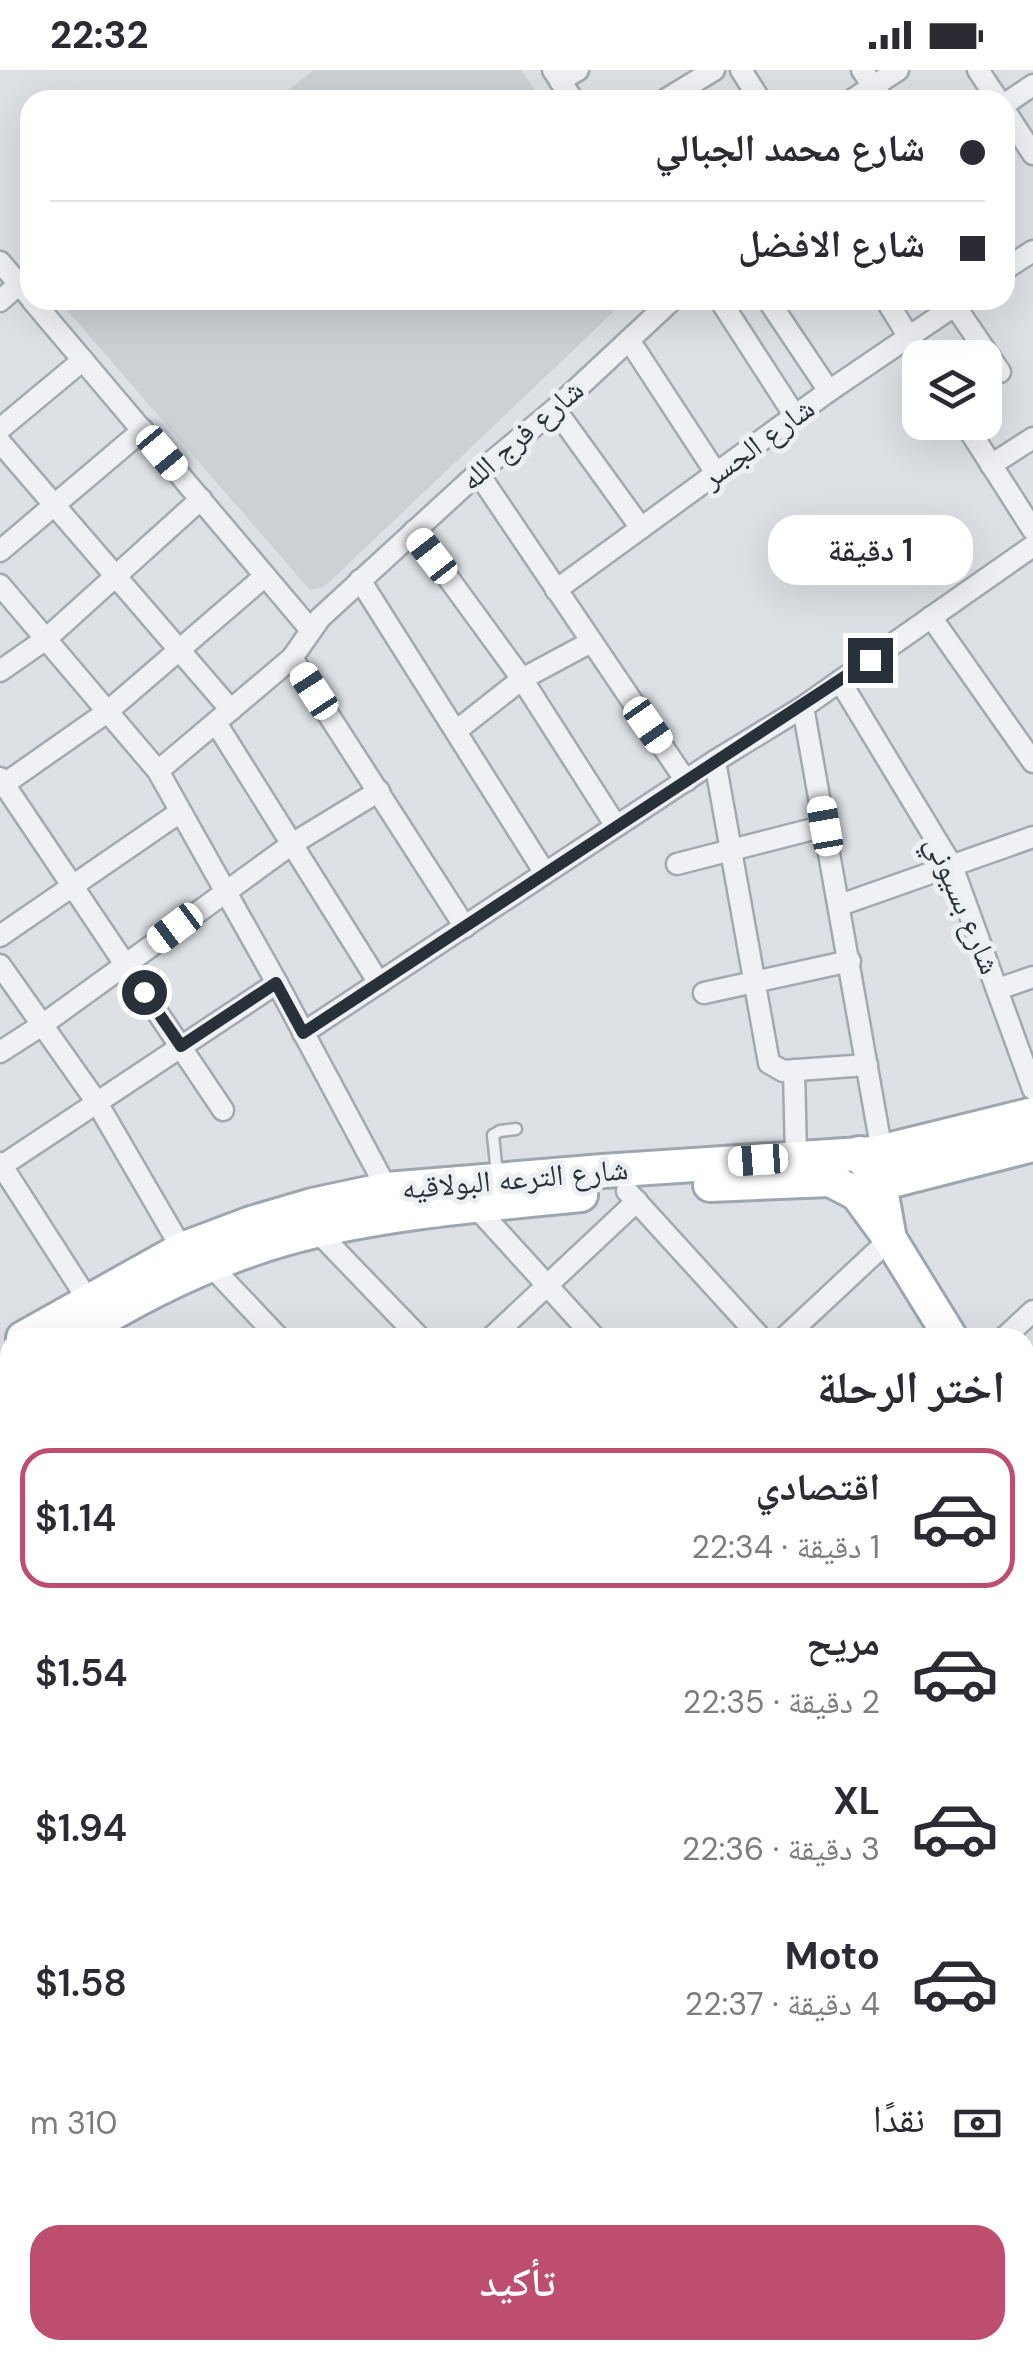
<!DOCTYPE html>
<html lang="ar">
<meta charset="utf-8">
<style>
:root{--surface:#fff;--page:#f7f7f7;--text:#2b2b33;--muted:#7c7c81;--line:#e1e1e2;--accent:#bd4e70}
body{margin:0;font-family:"DM Sans","Noto Naskh Arabic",sans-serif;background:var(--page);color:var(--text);direction:rtl;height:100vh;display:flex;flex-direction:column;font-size:38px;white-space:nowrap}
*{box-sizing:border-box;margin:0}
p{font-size:32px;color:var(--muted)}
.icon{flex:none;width:55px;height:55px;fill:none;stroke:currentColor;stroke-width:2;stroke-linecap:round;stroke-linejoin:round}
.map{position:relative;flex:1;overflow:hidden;direction:ltr}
.drawer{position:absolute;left:0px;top:1258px;width:1035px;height:1032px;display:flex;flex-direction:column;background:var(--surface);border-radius:30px 30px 0 0;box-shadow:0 10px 40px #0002;direction:rtl}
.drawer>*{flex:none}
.banner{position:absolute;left:20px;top:20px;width:995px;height:220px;border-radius:30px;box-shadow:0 10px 40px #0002;direction:rtl;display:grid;align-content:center;height:220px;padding:0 30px;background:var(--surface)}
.buttons{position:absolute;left:902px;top:270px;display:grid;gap:20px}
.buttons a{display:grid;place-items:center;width:100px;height:100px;border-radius:20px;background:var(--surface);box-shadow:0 10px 40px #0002;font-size:50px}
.end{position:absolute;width:45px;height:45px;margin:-22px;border:12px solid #283139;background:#fff;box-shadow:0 0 0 5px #fff}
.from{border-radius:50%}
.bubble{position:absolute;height:70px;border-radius:30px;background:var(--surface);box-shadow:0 10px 40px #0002;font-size:32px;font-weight:600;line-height:70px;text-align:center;direction:rtl}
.car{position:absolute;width:30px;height:60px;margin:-30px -15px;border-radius:12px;box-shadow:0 0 8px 2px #0007;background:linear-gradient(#fff 24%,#345 0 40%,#fff 0 76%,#345 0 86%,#fff 0)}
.banner b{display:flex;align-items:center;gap:35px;height:95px;font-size:38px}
.banner b+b{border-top:2px solid var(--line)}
.banner i{width:25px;height:25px;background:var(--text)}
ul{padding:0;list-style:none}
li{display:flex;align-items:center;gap:30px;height:140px;margin:0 20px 15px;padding:0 10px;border:5px solid transparent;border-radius:30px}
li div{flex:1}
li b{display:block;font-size:38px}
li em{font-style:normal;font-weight:600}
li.active{border-color:var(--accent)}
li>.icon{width:90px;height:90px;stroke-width:1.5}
h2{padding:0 30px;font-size:45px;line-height:120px}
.pay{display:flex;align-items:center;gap:25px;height:110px;padding:0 30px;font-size:38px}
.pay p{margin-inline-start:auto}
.action{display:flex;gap:20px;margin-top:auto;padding:20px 30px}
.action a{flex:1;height:115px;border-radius:30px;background:var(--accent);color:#fff;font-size:40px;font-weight:600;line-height:115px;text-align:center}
.status{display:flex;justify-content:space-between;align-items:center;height:70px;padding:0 50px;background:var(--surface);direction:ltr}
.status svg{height:28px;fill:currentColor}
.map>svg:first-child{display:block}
.built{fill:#cbd1d5}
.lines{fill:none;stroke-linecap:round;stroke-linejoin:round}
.lane-casing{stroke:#a3a9ae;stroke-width:15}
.street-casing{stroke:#a3a9ae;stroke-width:25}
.primary-casing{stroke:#9da7af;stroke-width:38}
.lane{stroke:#eff1f4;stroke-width:10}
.street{stroke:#eff1f4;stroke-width:20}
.primary{stroke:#fff;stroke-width:32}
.route{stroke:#283139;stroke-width:12}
.labels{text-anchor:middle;stroke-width:10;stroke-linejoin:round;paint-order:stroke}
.street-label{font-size:30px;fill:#283139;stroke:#ecf0f3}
</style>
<div class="status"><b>22:32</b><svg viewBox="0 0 49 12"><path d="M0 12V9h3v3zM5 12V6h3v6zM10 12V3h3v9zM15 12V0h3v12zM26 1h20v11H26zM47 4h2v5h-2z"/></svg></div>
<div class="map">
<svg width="1033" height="2289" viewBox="0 0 1033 2289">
<rect width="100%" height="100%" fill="#dde1e5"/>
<g class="built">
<path d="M314 0H521L542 30H275Z"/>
<path d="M58 230H626L324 517 310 520Z"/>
</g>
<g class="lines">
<defs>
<path id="lane" d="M497 1104 493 1065 500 1061 516 1059"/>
<g id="street">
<path d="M553 0 573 30"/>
<path d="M741 0 760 30"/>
<path d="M862 0 883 30"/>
<path d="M978 0 998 30"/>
<path d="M560 11 578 0"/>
<path d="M665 30 714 0"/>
<path d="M852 30 898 0"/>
<path d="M1005 34 1033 15"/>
<path d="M1005 41 1033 84"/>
<path d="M0 192 30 227"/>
<path d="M1005 199 1033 181"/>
<path d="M32 230 310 559"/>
<path d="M720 230 795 346"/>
<path d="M768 230 829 321"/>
<path d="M886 230 922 288"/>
<path d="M0 231 19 214"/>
<path d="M955 236 1000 302"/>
<path d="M629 270 716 403"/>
<path d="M555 339 641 458"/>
<path d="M964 352 1033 460"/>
<path d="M0 359 83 290"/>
<path d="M0 372 231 640"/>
<path d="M991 395 1033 368"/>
<path d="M478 403 686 711"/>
<path d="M414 461 522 609 616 756"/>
<path d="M0 481 143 360"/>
<path d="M360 510 545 803"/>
<path d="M0 515 158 701 277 913 387 1119"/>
<path d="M556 520 829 321 963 230"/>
<path d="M931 547 1033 692"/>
<path d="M292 588 465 857"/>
<path d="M0 601 46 569 201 429"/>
<path d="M840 611 952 796 1033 1019"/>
<path d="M803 637 882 1082"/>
<path d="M216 653 379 913"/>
<path d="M456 661 522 609 591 572"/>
<path d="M715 691 769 993 783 1001 867 995"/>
<path d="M158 701 292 588 320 548 478 403 555 339 672 230"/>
<path d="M0 708 223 1040"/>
<path d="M0 717 107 642 265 506"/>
<path d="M677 794 825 756"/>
<path d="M840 835 1033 767"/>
<path d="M0 866 180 742"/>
<path d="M0 895 96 1031 182 1179"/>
<path d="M998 919 1033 907"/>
<path d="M704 923 850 891"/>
<path d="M303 963 715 691 803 637 1033 476"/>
<path d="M0 982 42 955 292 774 379 721"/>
<path d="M794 1000 796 1087"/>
<path d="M0 1093 88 1230"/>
<path d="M0 1097 277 913"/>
<path d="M627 1121 761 1268"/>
<path d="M475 1136 595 1268"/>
<path d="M317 1161 420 1268"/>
<path d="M210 1195 279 1268"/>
<path d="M491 1268 637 1131"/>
<path d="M784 1268 890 1169"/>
<path d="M1004 1268 1033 1241"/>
<path d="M1025 1303 1033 1310"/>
<path d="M0 1361 10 1371"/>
<path d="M1025 1465 1033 1457"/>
<path d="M1025 1563 1033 1555"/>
<path d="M1025 1637 1033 1646"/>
<path d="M1025 1695 1033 1687"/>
<path d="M1025 1727 1033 1735"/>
<path d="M1025 1829 1033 1837"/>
<path d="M1025 1890 1033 1897"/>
<path d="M0 2047 10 2054"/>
<path d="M1025 2075 1033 2082"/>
<path d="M0 2138 10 2145"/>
<path d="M1025 2156 1033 2147"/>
<path d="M0 2208 10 2194"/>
<path d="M1025 2242 1033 2234"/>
<path d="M0 2268 10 2254"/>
<path d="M102 2280 115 2289"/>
<path d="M183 2280 196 2289"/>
<path d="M493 2280 507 2289"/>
<path d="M614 2280 627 2289"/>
<path d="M726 2280 739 2289"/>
<path d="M844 2280 856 2289"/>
<path d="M944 2280 955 2289"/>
<path d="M223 2289 228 2280"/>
<path d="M282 2289 288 2280"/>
<path d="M380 2289 386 2280"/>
<path d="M790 2289 796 2280"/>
<path d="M896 2289 903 2280"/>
<path d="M979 2289 988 2280"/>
</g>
<g id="primary">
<path d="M859 1083 880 1114 890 1169 951 1268"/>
<path d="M880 1114 1033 1075"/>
<path d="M710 1115 830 1110 857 1124 890 1169"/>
<path d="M23 1268 182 1179 251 1153 312 1135 387 1119 603 1101 875 1083 1033 1044"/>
<path d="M72 1268C148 1220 229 1181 316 1161 402 1141 494 1134 581 1125"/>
<path d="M0 1312 10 1306"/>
<path d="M1025 1386 1033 1398"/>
</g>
</defs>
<use href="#lane" class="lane-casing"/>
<use href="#street" class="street-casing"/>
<use href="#primary" class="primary-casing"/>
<use href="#lane" class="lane"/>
<use href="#street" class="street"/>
<use href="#primary" class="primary"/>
</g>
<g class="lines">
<path class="route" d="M144 922 181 976 276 913 303 963 870 590"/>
</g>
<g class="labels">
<g class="street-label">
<text transform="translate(522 365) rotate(-41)" y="10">شارع فرج الله</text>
<text transform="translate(758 373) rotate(-36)" y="10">شارع الجسر</text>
<text transform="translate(963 835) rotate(67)" y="10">شارع بسيوني</text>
<text transform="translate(515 1109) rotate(-5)" y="10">شارع الترعه البولاقيه</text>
</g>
</g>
</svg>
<div class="buttons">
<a><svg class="icon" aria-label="layers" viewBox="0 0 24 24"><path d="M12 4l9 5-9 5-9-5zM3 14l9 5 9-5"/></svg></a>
</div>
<i class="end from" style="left:144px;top:922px"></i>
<i class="end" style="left:870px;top:590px"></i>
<div class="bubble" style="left:768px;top:445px;width:205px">1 دقيقة</div>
<i class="car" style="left:162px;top:383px;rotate:140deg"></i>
<i class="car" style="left:432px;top:486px;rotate:322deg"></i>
<i class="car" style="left:314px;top:621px;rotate:327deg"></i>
<i class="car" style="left:648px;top:655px;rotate:145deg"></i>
<i class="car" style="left:825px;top:756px;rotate:350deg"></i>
<i class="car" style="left:175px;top:858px;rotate:233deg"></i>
<i class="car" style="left:758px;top:1090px;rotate:266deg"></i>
<div class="banner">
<b><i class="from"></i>شارع محمد الجبالي</b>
<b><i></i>شارع الافضل</b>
</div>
<section class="drawer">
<h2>اختر الرحلة</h2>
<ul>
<li class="active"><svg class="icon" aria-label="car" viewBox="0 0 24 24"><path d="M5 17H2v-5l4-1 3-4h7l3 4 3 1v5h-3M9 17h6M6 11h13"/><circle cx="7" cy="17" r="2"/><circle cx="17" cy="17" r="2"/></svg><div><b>اقتصادي</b><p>1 دقيقة · 22:34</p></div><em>$1.14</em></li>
<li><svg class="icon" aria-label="car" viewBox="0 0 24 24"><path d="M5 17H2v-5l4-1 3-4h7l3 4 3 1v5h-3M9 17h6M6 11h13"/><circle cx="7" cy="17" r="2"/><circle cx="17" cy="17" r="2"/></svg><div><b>مريح</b><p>2 دقيقة · 22:35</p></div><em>$1.54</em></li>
<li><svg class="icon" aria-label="car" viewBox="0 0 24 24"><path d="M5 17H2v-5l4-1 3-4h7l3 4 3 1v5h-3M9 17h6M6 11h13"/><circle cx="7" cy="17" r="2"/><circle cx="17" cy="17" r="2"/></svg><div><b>XL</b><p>3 دقيقة · 22:36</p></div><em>$1.94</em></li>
<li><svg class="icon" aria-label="car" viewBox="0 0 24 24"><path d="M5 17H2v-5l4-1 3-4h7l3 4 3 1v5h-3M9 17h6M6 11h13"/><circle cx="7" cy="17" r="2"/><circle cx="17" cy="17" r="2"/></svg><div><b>Moto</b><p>4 دقيقة · 22:37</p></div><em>$1.58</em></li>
</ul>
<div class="pay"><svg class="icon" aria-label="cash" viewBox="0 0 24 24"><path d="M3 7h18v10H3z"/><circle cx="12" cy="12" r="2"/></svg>نقدًا<p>310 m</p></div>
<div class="action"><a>تأكيد</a></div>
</section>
</div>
